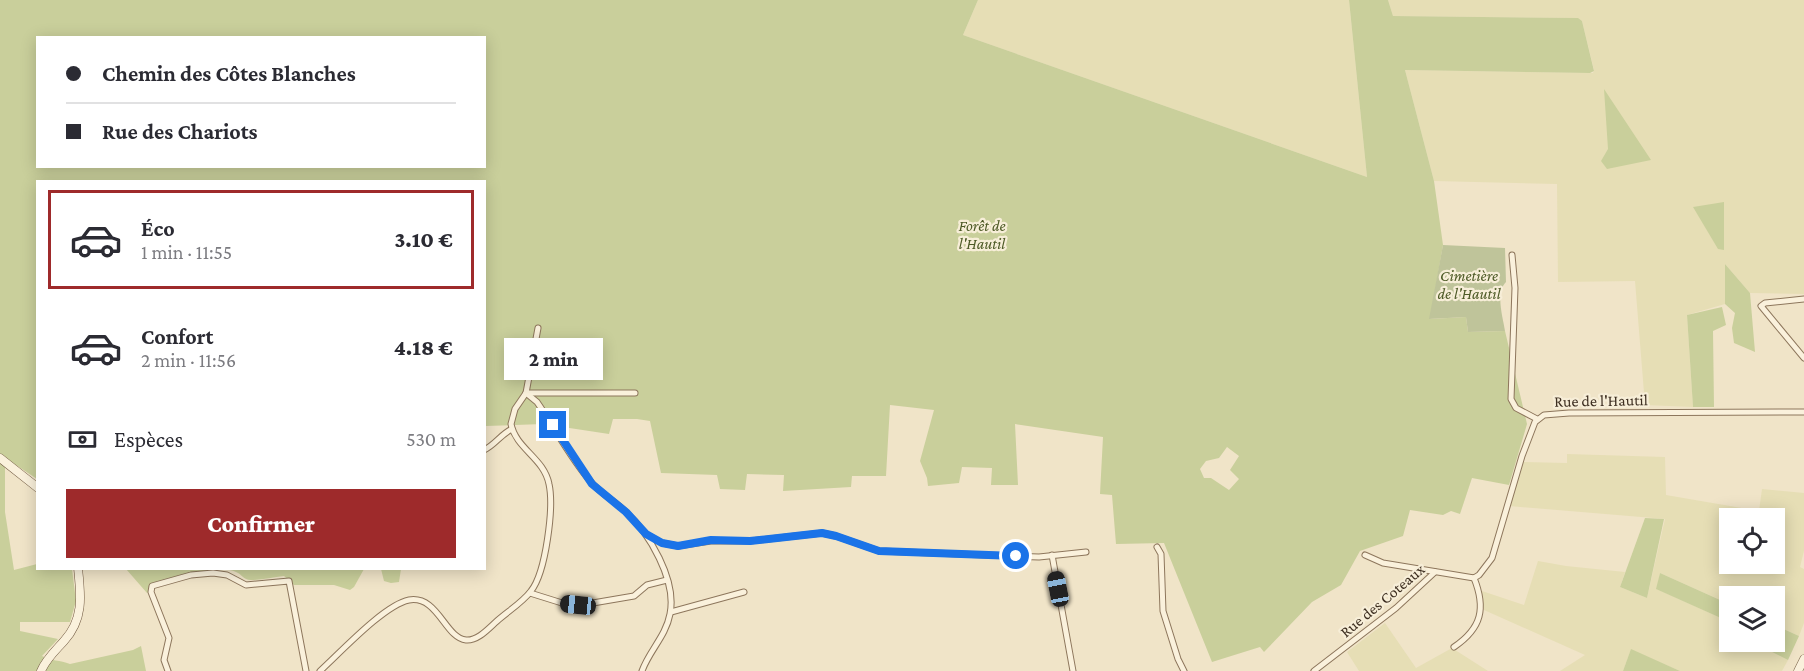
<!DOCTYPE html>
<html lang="fr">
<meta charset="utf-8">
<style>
:root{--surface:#fff;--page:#f7f7f7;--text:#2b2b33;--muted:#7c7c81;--line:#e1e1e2;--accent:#9e2a2b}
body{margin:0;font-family:"Crimson Pro",serif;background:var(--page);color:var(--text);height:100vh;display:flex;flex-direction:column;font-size:22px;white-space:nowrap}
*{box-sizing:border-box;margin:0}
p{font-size:20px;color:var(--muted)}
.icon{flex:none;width:33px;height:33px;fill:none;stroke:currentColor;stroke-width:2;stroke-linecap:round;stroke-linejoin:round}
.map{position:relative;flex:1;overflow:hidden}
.drawer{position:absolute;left:36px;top:180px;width:450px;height:390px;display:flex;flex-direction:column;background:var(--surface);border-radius:0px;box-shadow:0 3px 15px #0003}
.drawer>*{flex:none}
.guide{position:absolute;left:36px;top:36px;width:450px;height:132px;border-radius:0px;box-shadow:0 3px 15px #0003;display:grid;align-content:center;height:132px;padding:0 30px;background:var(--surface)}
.fabs{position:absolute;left:1719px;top:508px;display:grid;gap:12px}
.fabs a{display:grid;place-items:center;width:66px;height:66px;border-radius:0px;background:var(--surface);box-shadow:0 3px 15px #0003;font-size:30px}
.end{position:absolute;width:27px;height:27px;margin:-14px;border:8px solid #1a73e8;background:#fff;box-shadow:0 0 0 3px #fff}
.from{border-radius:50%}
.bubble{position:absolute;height:42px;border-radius:0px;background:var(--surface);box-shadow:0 3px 15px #0003;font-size:20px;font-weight:800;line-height:42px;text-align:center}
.car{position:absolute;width:18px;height:36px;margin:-18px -9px;border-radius:8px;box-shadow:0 0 4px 2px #0007;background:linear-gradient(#222 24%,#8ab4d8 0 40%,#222 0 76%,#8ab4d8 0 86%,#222 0)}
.guide b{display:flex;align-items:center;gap:21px;height:57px;font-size:22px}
.guide b+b{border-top:2px solid var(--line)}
.guide i{width:15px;height:15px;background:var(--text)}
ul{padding:10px 0 0;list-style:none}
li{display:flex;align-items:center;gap:18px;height:99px;margin:0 12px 9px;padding:0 18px;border:3px solid transparent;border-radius:0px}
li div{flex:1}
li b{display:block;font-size:22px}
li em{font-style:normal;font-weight:800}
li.active{border-color:var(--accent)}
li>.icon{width:54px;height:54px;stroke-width:1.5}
.pay{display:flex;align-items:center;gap:15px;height:66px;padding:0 30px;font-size:22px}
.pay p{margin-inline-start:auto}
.primary-button{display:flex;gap:12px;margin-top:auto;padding:12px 30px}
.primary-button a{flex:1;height:69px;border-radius:0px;background:var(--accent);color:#fff;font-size:24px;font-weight:800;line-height:69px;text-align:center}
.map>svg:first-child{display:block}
.farmland{fill:#e6deb5;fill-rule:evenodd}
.green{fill:#c9cf9b;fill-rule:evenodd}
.cemetery{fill:#bfc49a}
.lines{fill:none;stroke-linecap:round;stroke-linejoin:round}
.minor-casing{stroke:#8d765c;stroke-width:7}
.secondary-casing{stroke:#6f573f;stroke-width:9}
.minor{stroke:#faf1dc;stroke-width:5}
.secondary{stroke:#faf1dc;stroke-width:8}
.route{stroke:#1a73e8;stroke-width:8}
.labels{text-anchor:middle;stroke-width:4.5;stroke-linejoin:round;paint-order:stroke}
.park-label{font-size:16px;font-style:italic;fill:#4d5a26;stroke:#f7eed8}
.street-label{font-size:16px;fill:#3d2e20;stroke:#f7eed8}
</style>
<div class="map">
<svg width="1804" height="671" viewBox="0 0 1804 671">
<rect width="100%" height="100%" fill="#f0e4c8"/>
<g class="farmland">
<path d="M978 0H1349L1367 177 963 35Z"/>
<path d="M1388 0H1804V294L1750 293 1725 264V304L1687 315 1693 407 1645 405 1635 281 1558 282 1557 184 1434 181 1405 70 1593 73 1594 70 1582 21 1575 18 1393 16Z"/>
<path d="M1567 454 1665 457 1666 495 1759 511 1762 489 1804 493V551L1800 567 1804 569V623L1799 636 1775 625 1774 597H1730L1729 604 1660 573 1657 589 1723 619 1724 628 1729 631 1730 642H1752L1788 660 1782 671H1680L1631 650 1623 671H1560L1585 655 1484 610 1479 590 1524 605 1538 561 1566 566 1625 572 1620 587 1647 598 1665 519 1509 506 1523 462 1567 463ZM1730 519H1774V564H1730Z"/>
<path d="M1385 623 1416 668 1452 648 1488 671H1359L1347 652Z"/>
</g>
<g class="green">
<path d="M0 0H978L963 35 1367 177 1349 0H1388L1393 16 1578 18 1582 21 1594 71 1590 73 1405 70 1434 181 1443 245 1430 319 1466 317 1468 332 1505 331 1527 424 1509 485 1472 478 1460 514 1451 511 1443 515 1410 510 1403 536 1360 551 1341 585 1312 602 1264 652 1260 647 1212 662 1164 543 1116 544 1112 495 1100 494 1103 437 1015 424 1018 485H991L992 468 962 467 959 483 928 486 927 478 920 461 934 410 890 405 886 476H852L851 487 783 491 784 475 747 474 745 490 720 489 717 475 661 473 650 421 637 419H613L609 434 543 424 485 426 484 182H38L37 479 16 465 5 468V512L14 570 37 564 38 568 72 569 76 601 70 622H20V631L58 639 42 656C51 661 60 660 70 664L133 650 141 646 146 671H0ZM38 38H484V166H38ZM1227 447 1239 456 1230 470 1239 479 1229 490 1211 478H1204L1200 469 1206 461 1219 458Z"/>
<path d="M1604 89 1651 160 1607 169 1601 161 1608 149Z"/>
<path d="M1724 202V250L1718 249 1693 207Z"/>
<path d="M1725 264 1750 293 1755 352 1734 343 1732 328 1735 313 1725 304Z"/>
<path d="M1722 307 1726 325 1713 331 1714 407H1693L1687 315Z"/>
<path d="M1645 518 1664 519 1647 598 1620 587Z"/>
<path d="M126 569H364L354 587 350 590 334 585H294L284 576C273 577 262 580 251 580 243 580 242 574 236 572 216 563 163 581 147 593Z"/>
<path d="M381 569H401L399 582 391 583 384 581Z"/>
<path d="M1660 573 1729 604V631L1724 628 1723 619 1656 589Z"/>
<path d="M1775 625 1799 636 1788 660 1752 642H1774Z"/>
<path d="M1631 649 1680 671H1623Z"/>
</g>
<path class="cemetery" d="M1443 245 1505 248 1506 282C1495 293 1503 317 1505 331L1468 332 1466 317 1429 319Z"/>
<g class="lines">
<defs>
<g id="minor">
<path d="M1512 255 1515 288 1511 399 1516 408 1537 419"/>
<path d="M1804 299 1765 303 1761 306 1804 358"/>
<path d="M526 393 537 402C555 428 570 458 591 482 601 494 615 501 626 512 649 533 677 580 670 614 666 636 649 651 642 671"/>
<path d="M526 393H635"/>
<path d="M484 450C495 445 501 434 512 429"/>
<path d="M646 534 662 543 678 546 711 541H750L822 533 836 536 879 551 1039 557 1086 552"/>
<path d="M1157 547 1161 554 1163 611 1178 659 1184 671"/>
<path d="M1052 555 1073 671"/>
<path d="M1365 555 1383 563 1474 578"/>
<path d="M1474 578 1479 575 1492 558 1522 456 1535 422 1544 415 1569 413 1804 412"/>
<path d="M530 593 562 603 587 604 634 596 647 585 667 580"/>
<path d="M671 612 744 592"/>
<path d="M1454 647C1482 628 1486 608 1474 578"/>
<path d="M168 671 164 660 169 638 151 592 152 586 191 575 213 573 227 575 246 585 289 581 306 671"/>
<path d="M320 671C340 653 384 605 409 600 438 595 445 638 466 640 478 641 489 628 497 621 507 612 523 602 531 591 546 572 554 507 549 484 544 458 516 449 511 424L515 409 526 393 538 328"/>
<path d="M1314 671 1396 608 1435 572"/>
</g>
<g id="secondary">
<path d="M0 458 38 488"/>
<path d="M41 671C46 659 56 650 64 641 84 619 81 596 78 568"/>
<path d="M1798 671 1804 659"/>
</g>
</defs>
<use href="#minor" class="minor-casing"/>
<use href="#secondary" class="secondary-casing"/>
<use href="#minor" class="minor"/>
<use href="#secondary" class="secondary"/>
</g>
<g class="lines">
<path class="route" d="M553 425 592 484 626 512 646 534 662 543 678 546 711 540 750 541 822 533 836 536 879 551 1016 556"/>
</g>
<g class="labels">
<g class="park-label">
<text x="982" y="231">Forêt de<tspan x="982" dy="18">l'Hautil</tspan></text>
<text x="1469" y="281">Cimetière<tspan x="1469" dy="18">de l'Hautil</tspan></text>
</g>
<g class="street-label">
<text transform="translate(1601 400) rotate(-1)" y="6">Rue de l'Hautil</text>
<text transform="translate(1382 600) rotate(-40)" y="6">Rue des Coteaux</text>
</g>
</g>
</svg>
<div class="fabs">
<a><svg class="icon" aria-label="locate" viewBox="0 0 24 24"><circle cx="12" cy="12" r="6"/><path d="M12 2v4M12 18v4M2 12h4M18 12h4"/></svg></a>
<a><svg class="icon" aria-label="layers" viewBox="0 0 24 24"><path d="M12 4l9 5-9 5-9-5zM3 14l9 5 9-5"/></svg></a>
</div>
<i class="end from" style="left:1016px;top:556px"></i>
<i class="end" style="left:553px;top:425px"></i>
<div class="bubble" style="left:504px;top:338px;width:99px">2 min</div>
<i class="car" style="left:1058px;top:589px;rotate:349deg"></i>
<i class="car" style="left:578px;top:605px;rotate:276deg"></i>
<div class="guide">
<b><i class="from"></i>Chemin des Côtes Blanches</b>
<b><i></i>Rue des Chariots</b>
</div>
<section class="drawer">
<ul>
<li class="active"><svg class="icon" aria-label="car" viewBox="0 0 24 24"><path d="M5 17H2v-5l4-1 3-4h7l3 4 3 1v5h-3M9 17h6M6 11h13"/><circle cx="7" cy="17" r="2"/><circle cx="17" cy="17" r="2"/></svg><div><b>Éco</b><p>1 min · 11:55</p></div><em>3.10 €</em></li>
<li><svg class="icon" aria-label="car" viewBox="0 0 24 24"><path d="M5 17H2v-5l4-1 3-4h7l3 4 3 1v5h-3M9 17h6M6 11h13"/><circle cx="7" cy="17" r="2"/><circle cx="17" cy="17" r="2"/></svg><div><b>Confort</b><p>2 min · 11:56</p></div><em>4.18 €</em></li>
</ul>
<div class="pay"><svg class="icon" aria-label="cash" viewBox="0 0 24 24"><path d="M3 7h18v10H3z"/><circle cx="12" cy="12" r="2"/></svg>Espèces<p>530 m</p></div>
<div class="primary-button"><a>Confirmer</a></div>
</section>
</div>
